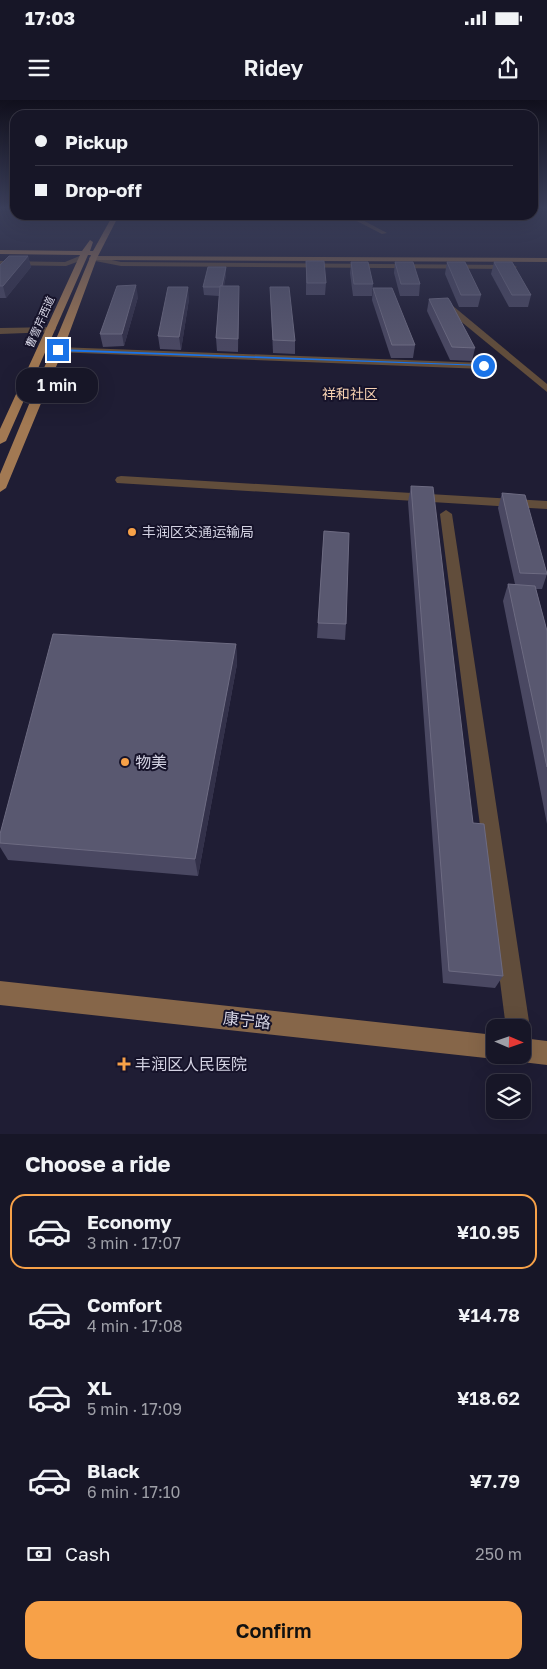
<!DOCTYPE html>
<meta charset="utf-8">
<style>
:root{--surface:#171627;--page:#201f2f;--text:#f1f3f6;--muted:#9e9fa7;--line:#363544;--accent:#f7a148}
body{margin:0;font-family:"Golos Text","Noto Sans SC",sans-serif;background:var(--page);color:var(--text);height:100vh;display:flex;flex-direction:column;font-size:19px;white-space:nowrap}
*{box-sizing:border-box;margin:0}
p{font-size:16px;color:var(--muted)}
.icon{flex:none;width:28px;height:28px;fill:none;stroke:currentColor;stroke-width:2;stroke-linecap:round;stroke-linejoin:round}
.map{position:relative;height:1034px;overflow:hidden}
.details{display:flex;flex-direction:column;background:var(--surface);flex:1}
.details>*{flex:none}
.guide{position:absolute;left:10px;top:10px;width:528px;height:110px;border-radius:15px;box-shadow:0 5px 20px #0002,0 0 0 1px var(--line);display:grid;align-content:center;height:110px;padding:0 25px;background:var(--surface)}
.needle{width:32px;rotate:92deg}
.tools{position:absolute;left:486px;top:919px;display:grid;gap:10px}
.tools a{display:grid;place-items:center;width:45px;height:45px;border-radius:10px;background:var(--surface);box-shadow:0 5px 20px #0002,0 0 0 1px var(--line);font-size:25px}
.end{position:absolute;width:22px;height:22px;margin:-11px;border:6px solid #1a73e8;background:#fff;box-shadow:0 0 0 2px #fff}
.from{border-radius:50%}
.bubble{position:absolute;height:35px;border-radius:15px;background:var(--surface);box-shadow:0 5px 20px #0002,0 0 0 1px var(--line);font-size:16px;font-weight:600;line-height:35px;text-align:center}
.guide b{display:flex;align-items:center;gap:18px;height:48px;font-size:19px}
.guide b+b{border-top:1px solid var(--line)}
.guide i{width:12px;height:12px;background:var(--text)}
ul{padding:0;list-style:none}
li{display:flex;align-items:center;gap:15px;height:75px;margin:0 10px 8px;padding:0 15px;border:2px solid transparent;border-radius:15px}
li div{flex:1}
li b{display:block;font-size:19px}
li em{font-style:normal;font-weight:600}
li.selected{border-color:var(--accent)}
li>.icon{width:45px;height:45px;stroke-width:1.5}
h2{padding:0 25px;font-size:22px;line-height:60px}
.pay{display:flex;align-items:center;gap:12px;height:55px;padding:0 25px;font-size:19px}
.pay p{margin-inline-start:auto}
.cta{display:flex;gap:10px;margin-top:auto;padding:10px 25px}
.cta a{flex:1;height:58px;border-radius:15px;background:var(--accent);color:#111;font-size:20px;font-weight:600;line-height:58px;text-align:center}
.status{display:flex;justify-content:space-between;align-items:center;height:35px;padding:0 25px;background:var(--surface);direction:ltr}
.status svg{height:14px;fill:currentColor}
header{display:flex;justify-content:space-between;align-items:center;height:65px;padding:0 25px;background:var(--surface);font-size:22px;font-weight:600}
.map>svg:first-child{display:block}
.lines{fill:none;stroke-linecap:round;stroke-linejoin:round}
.street{fill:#614d3b;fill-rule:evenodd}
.secondary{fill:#866649;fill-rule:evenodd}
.primary{fill:#a27953;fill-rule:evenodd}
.wall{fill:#4a4862}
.shaded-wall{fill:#33314a}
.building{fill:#595870;stroke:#6d6b82}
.route{fill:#1a73e8}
.poi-dot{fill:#f7a148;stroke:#16132a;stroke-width:2}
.labels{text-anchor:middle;stroke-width:4;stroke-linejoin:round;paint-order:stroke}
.far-street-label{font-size:11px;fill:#d5d4e4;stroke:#16132a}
.far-quarter-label{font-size:14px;fill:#f7d2b2;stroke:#16132a}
.poi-label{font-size:14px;fill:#d5d4e4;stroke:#16132a;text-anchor:start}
.near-poi-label{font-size:16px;fill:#d5d4e4;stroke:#16132a;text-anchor:start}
.near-street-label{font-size:16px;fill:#d5d4e4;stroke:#16132a}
</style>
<div class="status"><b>17:03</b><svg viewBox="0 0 49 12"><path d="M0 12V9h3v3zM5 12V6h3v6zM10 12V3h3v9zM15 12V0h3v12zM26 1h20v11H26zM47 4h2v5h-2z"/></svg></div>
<header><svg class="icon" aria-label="menu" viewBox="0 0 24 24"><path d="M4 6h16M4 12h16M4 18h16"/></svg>Ridey<svg class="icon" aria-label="share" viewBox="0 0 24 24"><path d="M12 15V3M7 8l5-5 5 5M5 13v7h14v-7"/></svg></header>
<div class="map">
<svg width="547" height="1034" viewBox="0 0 547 1034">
<rect width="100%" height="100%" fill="#1f1d34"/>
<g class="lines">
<g class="street">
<path d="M345 115H353L387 133 382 134Z"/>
<path d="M82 155H85V159L66 166 0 165V161L65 162Z"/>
<path d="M93 156 121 162 513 165 517 167 513 169 121 166 90 160 89 158Z"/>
<path d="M447 206H453L547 284V292L447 210Z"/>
<path d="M55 227 56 229 52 232 0 234V228Z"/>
<path d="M58 247 484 263 489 266 484 269 55 252 53 250Z"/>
<path d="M121 376 547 401V409L117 383 115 380 117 377Z"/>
<path d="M446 410 452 414 530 928 526 936 522 938V928H506L440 414Z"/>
</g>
<g class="secondary">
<path d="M93 156 547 158V162L90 160 89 158Z"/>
<path d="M0 881 495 935V955H504L495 959 0 905Z"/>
<path d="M522 938 547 941V965L522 962 513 959 512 955H522Z"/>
</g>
<path class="primary" d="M113 115H119L97 158 63 250 6 388 0 392V374L91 155H88L6 341 0 344V329L80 155 0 154V150L82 151 90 140 93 142 90 151H93Z"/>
</g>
<g class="wall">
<path d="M0 106H15V109L0 108Z"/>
<path d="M28 156 31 167 6 198H0V165Z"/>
<path d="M306 161 326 183 325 195H306Z"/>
<path d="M351 162 373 184 372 196H353L350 173Z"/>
<path d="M395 162 420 184 419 196H400L394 173Z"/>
<path d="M447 162 481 195 478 207H459L445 174Z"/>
<path d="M494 162 531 195 528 207H509L491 174Z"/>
<path d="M226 167V175L224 186H239L238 252 217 251 216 238 219 196 204 195 203 187Z"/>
<path d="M270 187 295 241V254L273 253Z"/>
<path d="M373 188 415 245 413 258H391L372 200Z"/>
<path d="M138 197 124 246 103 247 100 234Z"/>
<path d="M189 199 181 250 160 249 158 236Z"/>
<path d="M429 199 475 248 472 261 450 260 427 211Z"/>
<path d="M411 386 473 723 503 876 495 888 443 883 408 402Z"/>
<path d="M502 393 547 474 542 489H536L547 531V724L503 501 508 484H515L498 408Z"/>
<path d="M324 431 346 524 345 540 317 538Z"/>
<path d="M236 544 237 564 198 776 8 760 0 747V743Z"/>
</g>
<g class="shaded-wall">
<path d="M28 156 31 167 6 198 3 186Z"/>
<path d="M226 167V175L222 196V187Z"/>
<path d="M136 185 138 197 124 246 122 234Z"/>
<path d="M188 187 189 199 181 250 179 237Z"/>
<path d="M236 544 237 564 198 776 195 759Z"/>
</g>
<g class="building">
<path d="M9 156H28L3 186H0V165Z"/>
<path d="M306 161H324L326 183H307Z"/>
<path d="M351 162H368L373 184H354Z"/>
<path d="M395 162H413L420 184H401Z"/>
<path d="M447 162H465L481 195H461Z"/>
<path d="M494 162H512L531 195H512Z"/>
<path d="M208 167H226L222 186H220V187H203Z"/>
<path d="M136 185 122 234H100L117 186Z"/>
<path d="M220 186H239L238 239 216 238Z"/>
<path d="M168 187H188L179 237 158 236Z"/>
<path d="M270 187H289L295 241 273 240Z"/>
<path d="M373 188H392L415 245H392Z"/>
<path d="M448 198 450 201 475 248 452 247 429 199Z"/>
<path d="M411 386 433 387 473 723 484 724 503 876 449 871Z"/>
<path d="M502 393 525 395 547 474 520 473Z"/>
<path d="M324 431 349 433 346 524 318 523Z"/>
<path d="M508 484 535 486 547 531V667Z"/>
<path d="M53 534 236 544 195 759 0 743V734Z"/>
</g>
<linearGradient id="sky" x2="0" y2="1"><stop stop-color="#11101d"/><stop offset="0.43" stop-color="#3c405c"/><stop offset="1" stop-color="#3c405c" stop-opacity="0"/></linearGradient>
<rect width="547" height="251" fill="url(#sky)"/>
<path class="route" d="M58 249 484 265 486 266 56 251Z"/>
<g class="poi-dot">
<circle cx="132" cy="432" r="5"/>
<circle cx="125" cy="662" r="5"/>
<path d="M121.5 956.5h5v5h5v5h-5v5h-5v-5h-5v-5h5z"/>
</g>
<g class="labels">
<g class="far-street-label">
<text transform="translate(40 222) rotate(-66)" y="4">曹雪芹西道</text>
</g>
<g class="far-quarter-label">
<text x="350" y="299">祥和社区</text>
</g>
<g class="poi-label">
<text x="142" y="437">丰润区交通运输局</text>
</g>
<g class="near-poi-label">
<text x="135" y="668">物美</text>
<text x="135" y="970">丰润区人民医院</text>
</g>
<g class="near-street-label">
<text transform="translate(247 920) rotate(6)" y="6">康宁路</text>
</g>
</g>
</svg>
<div class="tools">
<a><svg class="needle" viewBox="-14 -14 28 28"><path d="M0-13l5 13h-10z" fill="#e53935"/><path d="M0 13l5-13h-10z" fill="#9e9fa7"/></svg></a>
<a><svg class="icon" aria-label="layers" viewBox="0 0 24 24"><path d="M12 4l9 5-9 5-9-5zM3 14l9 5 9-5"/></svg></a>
</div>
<i class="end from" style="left:484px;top:266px"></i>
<i class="end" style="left:58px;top:250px"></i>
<div class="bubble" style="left:16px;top:268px;width:82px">1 min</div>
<div class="guide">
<b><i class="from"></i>Pickup</b>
<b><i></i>Drop-off</b>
</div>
</div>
<section class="details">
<h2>Choose a ride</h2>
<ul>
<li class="selected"><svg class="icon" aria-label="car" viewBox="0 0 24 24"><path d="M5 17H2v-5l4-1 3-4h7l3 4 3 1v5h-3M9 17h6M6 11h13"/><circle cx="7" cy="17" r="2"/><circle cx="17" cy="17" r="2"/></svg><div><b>Economy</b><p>3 min · 17:07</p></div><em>¥10.95</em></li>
<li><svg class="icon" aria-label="car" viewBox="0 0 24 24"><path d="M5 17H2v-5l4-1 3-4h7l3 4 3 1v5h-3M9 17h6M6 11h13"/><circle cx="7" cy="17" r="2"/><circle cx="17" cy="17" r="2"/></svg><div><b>Comfort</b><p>4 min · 17:08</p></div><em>¥14.78</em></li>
<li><svg class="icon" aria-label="car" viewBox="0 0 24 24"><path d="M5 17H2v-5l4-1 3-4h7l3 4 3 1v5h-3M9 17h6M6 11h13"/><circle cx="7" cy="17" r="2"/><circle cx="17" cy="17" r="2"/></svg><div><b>XL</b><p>5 min · 17:09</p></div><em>¥18.62</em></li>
<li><svg class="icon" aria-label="car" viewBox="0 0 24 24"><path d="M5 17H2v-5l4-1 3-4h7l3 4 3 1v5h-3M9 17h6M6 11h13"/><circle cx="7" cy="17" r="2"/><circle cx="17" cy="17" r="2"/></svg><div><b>Black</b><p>6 min · 17:10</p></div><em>¥7.79</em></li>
</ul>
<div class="pay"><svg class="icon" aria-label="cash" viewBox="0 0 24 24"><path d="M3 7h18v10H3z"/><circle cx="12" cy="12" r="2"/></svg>Cash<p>250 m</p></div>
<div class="cta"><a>Confirm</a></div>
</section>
